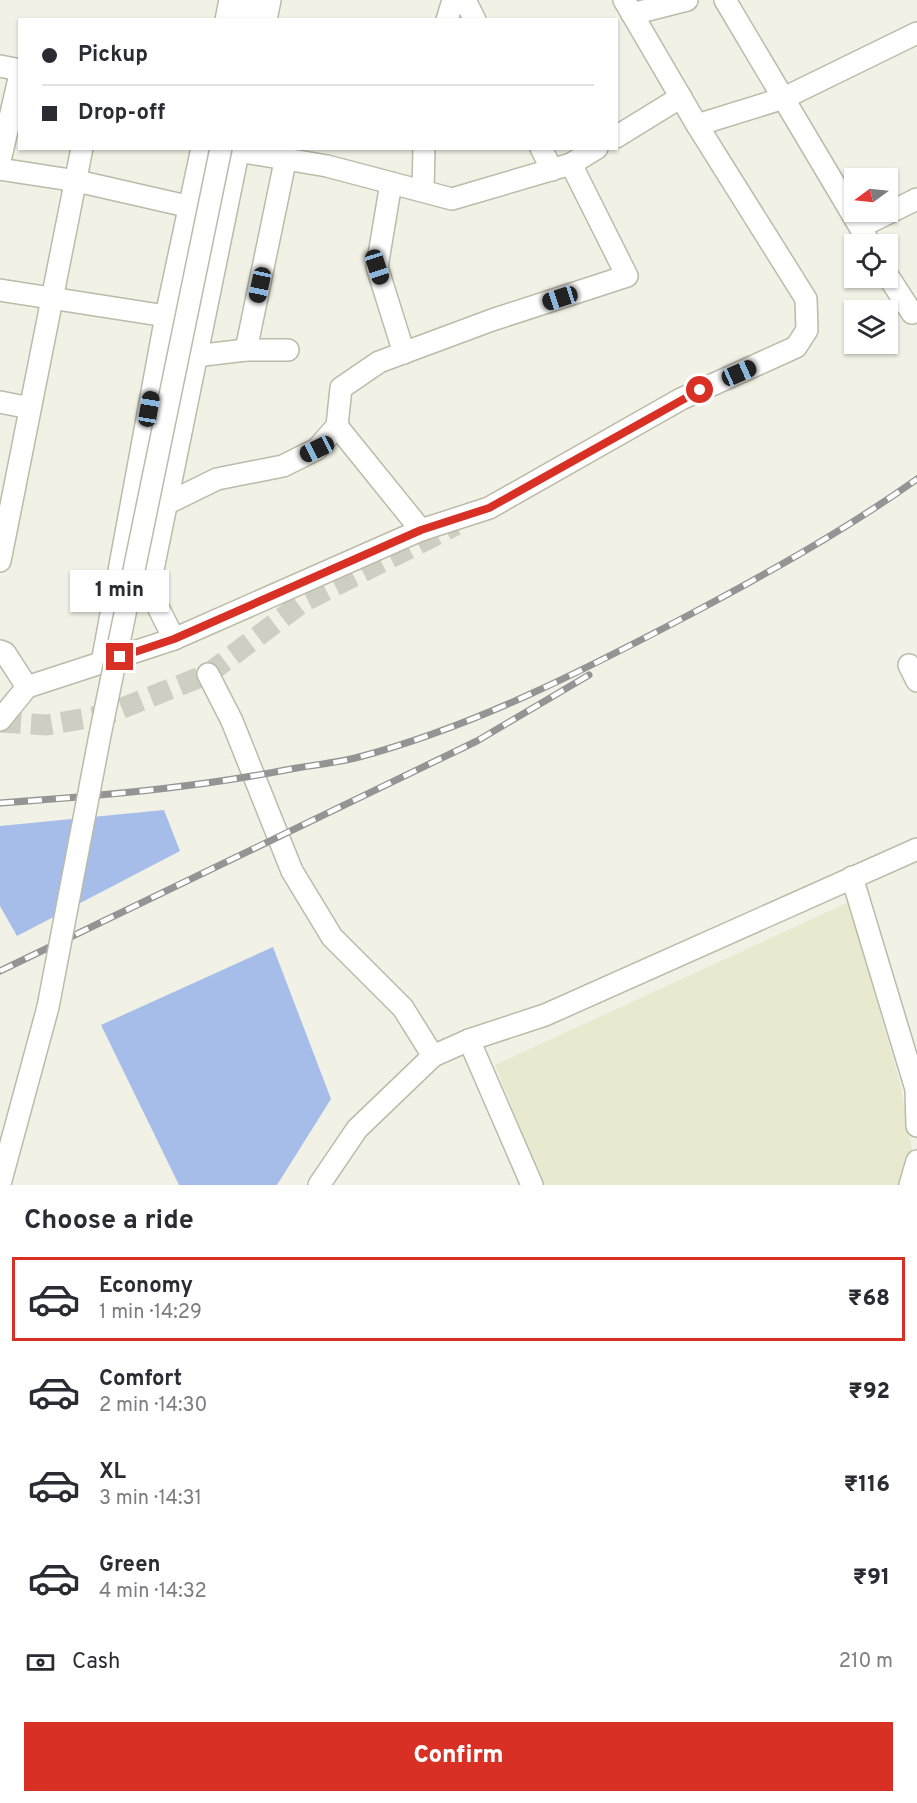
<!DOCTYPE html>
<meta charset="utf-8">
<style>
:root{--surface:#fff;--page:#f2f2f3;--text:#2b2b33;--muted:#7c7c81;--line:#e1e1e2;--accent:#d93025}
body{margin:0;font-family:Overpass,sans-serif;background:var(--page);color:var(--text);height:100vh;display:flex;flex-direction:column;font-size:22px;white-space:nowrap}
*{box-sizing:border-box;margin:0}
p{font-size:20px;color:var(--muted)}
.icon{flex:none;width:33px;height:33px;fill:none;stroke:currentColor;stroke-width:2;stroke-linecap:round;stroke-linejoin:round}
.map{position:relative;height:1185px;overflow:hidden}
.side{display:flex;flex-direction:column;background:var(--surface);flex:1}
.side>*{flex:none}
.guide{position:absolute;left:18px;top:18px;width:600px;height:132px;border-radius:0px;box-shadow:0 2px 4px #0004;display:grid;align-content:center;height:132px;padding:0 24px;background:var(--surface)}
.needle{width:39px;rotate:255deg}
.controls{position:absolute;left:844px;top:168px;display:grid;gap:12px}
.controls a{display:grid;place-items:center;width:54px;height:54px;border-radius:0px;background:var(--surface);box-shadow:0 2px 4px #0004;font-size:30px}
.end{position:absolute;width:27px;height:27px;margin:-14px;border:8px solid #d93025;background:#fff;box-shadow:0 0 0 3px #fff}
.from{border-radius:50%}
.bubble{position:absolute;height:42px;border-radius:0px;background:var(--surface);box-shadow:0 2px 4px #0004;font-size:20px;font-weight:800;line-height:42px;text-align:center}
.car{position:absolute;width:18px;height:36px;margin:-18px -9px;border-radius:8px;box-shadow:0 0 4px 2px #0007;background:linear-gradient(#222 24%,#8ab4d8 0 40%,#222 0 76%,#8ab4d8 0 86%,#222 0)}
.guide b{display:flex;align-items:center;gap:21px;height:57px;font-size:22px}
.guide b+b{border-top:2px solid var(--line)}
.guide i{width:15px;height:15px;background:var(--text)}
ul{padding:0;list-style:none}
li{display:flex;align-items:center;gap:18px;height:84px;margin:0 12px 9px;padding:0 12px;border:3px solid transparent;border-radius:0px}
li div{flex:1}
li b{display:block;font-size:22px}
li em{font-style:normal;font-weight:800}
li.active{border-color:var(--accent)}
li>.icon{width:54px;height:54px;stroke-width:1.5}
h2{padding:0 24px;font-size:27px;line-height:72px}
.pay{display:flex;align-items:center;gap:15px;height:66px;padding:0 24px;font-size:22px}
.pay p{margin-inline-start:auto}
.cta{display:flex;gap:12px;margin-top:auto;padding:12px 24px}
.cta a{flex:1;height:69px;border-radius:0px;background:var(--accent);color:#fff;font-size:24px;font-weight:800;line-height:69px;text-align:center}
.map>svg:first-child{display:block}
.education{fill:#e9e9d0}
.water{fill:#a6bdea}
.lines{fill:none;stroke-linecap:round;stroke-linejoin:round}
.minor-tunnel{stroke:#cecec3;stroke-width:21;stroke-dasharray:21 10;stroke-linecap:butt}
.minor-casing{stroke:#bcbaa9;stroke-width:24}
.minor{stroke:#fff;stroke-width:21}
.rail-casing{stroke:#949494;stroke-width:7}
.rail{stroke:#fff;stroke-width:4.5;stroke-dasharray:14;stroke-linecap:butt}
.minor-bridge-casing{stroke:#bcbaa9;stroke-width:24;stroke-linecap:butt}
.minor-bridge{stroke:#fff;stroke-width:21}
.route{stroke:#d93025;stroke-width:8}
</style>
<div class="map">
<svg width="917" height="1185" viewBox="0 0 917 1185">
<rect width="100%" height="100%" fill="#f1f1e6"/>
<path class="education" d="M849 902 900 1083 913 1154 904 1185H543L495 1065Z"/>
<g class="water">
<path d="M164 810 180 851 17 936 0 906V826Z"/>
<path d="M273 947 331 1099 277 1185H179L101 1025Z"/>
</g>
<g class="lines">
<path class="minor-tunnel" d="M0 722 47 725 105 715 208 674 303 602 456 525"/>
<defs>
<g id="minor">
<path d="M465 0 475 20"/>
<path d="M725 0 870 244"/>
<path d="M632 14 687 0"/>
<path d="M226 20 230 0"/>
<path d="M247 20 251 0"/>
<path d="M266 20 270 0"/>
<path d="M447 20 453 0"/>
<path d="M0 66 20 70"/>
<path d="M697 125 784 98 917 33"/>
<path d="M616 137 681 97"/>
<path d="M541 148 552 170"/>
<path d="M238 151 327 166 452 199 571 164 597 148"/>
<path d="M0 161 20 74"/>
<path d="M0 169 77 181 191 207"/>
<path d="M391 183 377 267 404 353"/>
<path d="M423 191 424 148"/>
<path d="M860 227 917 199"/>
<path d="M888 276 912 313"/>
<path d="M0 290 166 316"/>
<path d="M246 350 286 157"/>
<path d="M195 356 246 350H288"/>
<path d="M0 402 30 408"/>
<path d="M337 426 421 530"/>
<path d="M164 505 217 479 283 466 317 449 337 426 341 388 379 362 492 320 627 276 571 164"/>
<path d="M0 561 82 148"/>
<path d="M174 639 421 530 489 508 681 399 796 347 807 330 806 299 697 125 624 0"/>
<path d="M0 651 5 653 27 687"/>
<path d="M102 663 166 316 202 148"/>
<path d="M909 665 917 681"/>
<path d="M208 674 232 721 292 871 332 937 403 1008 433 1056"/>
<path d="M0 720 27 687 174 639 149 589 239 148"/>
<path d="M852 877 916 1089 917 1126"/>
<path d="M469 1040 532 1185"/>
<path d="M0 1184 48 1007"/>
<path d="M319 1185 357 1129 433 1056 469 1040 545 1015 917 849"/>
<path d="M910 1185 917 1161"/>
</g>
</defs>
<use href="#minor" class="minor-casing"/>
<use href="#minor" class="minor"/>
<defs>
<g id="rail">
<path d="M0 803C98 796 194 788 291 769 313 765 337 763 359 757 475 726 582 671 687 616 766 574 844 531 917 479"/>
<path d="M0 971 477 741 589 675"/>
</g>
</defs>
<use href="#rail" class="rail-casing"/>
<use href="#rail" class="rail"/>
<defs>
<path id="minor-bridge" d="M48 1007 100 735 221 148"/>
</defs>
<use href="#minor-bridge" class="minor-bridge-casing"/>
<use href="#minor-bridge" class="minor-bridge"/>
</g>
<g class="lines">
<path class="route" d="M120 657 174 639 421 530 489 508 700 390"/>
</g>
</svg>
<div class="controls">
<a><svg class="needle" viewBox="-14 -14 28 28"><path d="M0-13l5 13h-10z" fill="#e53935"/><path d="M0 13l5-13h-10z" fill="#7c7c81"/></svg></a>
<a><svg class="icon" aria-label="locate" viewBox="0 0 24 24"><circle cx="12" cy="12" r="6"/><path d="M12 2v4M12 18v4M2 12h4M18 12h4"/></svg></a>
<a><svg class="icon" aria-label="layers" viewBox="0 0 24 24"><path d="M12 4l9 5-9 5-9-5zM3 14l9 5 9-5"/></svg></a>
</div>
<i class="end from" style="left:700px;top:390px"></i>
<i class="end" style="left:120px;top:657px"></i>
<div class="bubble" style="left:70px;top:570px;width:99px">1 min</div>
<i class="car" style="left:377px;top:267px;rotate:162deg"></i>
<i class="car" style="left:260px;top:285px;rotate:192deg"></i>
<i class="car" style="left:560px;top:298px;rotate:252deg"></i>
<i class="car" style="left:739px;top:373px;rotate:66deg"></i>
<i class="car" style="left:149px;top:409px;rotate:10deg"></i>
<i class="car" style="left:317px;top:449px;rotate:244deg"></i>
<div class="guide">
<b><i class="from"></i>Pickup</b>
<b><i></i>Drop-off</b>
</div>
</div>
<section class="side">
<h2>Choose a ride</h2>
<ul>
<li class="active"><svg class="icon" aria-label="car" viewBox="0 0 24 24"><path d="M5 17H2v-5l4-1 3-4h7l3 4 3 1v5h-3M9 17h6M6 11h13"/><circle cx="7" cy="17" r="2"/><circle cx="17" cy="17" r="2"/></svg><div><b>Economy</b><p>1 min · 14:29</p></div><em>₹68</em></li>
<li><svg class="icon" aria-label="car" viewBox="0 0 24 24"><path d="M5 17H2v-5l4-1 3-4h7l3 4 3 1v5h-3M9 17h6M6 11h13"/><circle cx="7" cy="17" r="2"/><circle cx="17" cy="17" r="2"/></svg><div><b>Comfort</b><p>2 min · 14:30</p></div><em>₹92</em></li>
<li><svg class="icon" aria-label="car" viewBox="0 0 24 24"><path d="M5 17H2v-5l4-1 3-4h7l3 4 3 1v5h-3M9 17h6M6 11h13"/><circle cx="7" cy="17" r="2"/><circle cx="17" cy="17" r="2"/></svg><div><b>XL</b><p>3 min · 14:31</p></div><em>₹116</em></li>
<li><svg class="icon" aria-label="car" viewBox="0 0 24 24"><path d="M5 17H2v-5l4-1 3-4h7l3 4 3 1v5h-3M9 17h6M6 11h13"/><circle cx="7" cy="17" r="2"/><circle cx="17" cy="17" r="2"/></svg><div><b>Green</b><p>4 min · 14:32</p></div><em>₹91</em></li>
</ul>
<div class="pay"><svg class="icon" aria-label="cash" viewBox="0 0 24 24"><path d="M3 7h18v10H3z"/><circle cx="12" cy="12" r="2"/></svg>Cash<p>210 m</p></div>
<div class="cta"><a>Confirm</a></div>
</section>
